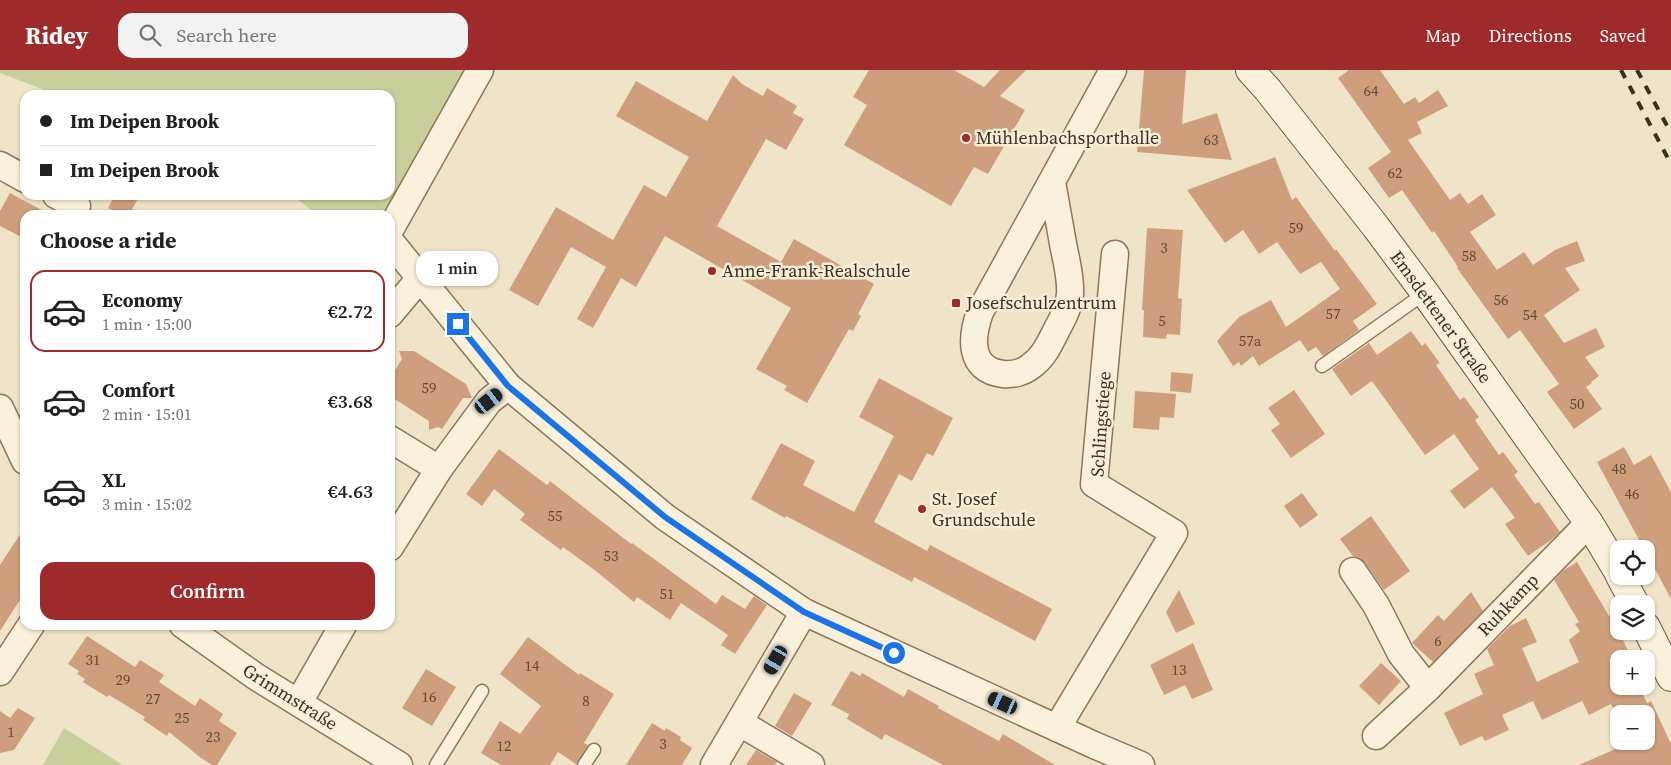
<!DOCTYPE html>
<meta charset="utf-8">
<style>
:root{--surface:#fff;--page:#f2f2f2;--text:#202124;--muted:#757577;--line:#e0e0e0;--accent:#9e2a2b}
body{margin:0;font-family:"Source Serif 4",serif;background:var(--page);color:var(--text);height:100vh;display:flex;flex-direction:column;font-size:19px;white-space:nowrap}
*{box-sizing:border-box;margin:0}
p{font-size:16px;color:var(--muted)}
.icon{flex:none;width:28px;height:28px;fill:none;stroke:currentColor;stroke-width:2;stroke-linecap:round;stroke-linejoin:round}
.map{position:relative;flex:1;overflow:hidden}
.drawer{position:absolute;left:20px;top:140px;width:375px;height:420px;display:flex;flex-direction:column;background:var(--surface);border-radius:15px;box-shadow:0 1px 4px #0004}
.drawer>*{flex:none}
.hud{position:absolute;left:20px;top:20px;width:375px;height:110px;border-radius:15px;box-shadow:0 1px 4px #0004;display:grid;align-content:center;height:110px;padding:0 20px;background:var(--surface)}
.tools{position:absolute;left:1610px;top:470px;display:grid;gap:10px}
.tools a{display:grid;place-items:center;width:45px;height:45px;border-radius:10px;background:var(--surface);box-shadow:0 1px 4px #0004;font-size:25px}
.end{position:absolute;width:22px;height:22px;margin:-11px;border:6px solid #1a73e8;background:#fff;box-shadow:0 0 0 2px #fff}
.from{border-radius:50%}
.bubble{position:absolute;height:35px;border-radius:15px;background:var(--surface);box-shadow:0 1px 4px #0004;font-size:16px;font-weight:600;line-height:35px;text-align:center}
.car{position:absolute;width:15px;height:30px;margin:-15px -8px;border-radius:6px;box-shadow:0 0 4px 1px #0007;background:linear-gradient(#222 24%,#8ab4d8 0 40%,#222 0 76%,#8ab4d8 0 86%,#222 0)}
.hud b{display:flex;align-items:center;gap:18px;height:48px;font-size:19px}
.hud b+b{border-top:1px solid var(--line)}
.hud i{width:12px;height:12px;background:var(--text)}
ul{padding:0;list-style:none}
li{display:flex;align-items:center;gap:15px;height:82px;margin:0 10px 8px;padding:0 10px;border:2px solid transparent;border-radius:15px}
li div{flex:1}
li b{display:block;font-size:19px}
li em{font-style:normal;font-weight:600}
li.on{border-color:var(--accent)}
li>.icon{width:45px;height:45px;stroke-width:1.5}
h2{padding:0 20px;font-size:22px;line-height:60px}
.action{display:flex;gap:10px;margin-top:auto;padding:10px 20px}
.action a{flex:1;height:58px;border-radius:15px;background:var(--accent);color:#fff;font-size:20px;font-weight:600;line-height:58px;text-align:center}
header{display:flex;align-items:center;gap:30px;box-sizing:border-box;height:70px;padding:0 25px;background:var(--accent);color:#fff}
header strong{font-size:24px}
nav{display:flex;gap:28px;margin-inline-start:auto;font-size:18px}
.search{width:350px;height:45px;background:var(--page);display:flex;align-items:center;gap:12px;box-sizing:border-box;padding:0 18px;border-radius:15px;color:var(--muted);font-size:19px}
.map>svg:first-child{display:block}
.green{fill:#c9cf9b}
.building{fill:#cf9f7d}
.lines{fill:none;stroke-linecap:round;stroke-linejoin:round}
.lane-casing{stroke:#8d765c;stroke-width:15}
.street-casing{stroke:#8d765c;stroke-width:29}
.secondary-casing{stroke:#6f573f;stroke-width:30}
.lane{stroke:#faf1dc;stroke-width:12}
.street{stroke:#faf1dc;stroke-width:26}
.secondary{stroke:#faf1dc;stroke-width:28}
.rail{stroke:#3d2e20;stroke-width:4;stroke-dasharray:9 9;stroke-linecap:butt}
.route{stroke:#1a73e8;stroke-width:6}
.poi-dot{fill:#9e2a2b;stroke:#f7eed8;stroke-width:2}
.labels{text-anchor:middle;stroke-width:5;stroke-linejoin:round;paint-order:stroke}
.number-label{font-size:15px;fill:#624a37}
.poi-label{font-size:18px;fill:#3d2e20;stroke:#f7eed8;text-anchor:start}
.street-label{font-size:18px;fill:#3d2e20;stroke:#f7eed8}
</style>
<header>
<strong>Ridey</strong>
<div class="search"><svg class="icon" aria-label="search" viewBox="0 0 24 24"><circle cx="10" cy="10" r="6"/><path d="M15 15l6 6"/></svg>Search here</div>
<nav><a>Map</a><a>Directions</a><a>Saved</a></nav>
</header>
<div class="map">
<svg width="1671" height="695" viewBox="0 0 1671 695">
<rect width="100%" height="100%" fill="#f0e4c8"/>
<g class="green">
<path d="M0 0H473L390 145H318L292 125H390V25H58L0 3Z"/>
<path d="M64 658 123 695H43Z"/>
</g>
<g class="building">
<path d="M869 0H954L984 17 1000 0H1026L1000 26 1025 40 988 104 974 97 951 136 844 75 867 35 853 27Z"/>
<path d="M1144 0H1186L1182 54 1217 43 1232 90 1137 82Z"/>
<path d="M1349 0H1380L1404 34 1415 27 1419 33 1438 20 1448 36 1417 52 1422 63 1408 70 1450 130 1460 123 1468 134 1482 124 1496 145 1470 162 1497 200 1524 182 1533 195 1555 180 1577 171 1585 191 1565 198 1580 220 1544 245 1564 273 1596 258 1605 277 1585 287 1599 306 1591 312 1592 313 1586 317 1602 339 1574 359 1547 322 1559 314 1520 260 1508 269 1457 198 1458 197 1434 161 1432 163 1402 120 1389 128 1368 98 1391 82 1338 8Z"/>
<path d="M733 5 742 14 763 26 767 18 797 36 793 43 804 49 786 80 766 69 717 156 781 192 794 169 874 214 858 244 861 246 853 261 849 259 807 333 784 320 787 316 756 299 791 238 665 166 636 217 621 208 593 258 577 249 606 197 571 177 538 236 509 220 556 137 613 170 644 115 666 127 689 87 616 46 636 11 707 51Z"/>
<path d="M1275 87 1292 130 1296 127 1335 181 1336 179 1377 234 1353 251 1359 260 1323 286 1316 277 1308 282 1300 270 1259 296 1253 286 1241 296 1239 292 1233 296 1217 271 1239 247 1271 230 1286 257 1340 219 1321 192 1300 204 1277 172 1259 184 1243 160 1225 173 1187 120Z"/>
<path d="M10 123 51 145H25V169L0 156V141Z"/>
<path d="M115 125H140L129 145H124L108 138Z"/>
<path d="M1147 158 1183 160 1178 228 1182 229 1180 265 1167 264 1166 269 1143 267 1144 240H1142Z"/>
<path d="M1411 261 1422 276 1425 273 1440 293 1436 295 1460 330 1464 327 1479 347 1475 350 1488 369 1499 385 1503 382 1518 402 1514 405 1535 434 1539 432 1560 462 1551 470 1528 486 1505 454 1515 448 1492 417 1464 439 1450 421 1479 399 1454 364 1425 385 1372 311 1351 326 1332 299 1369 273 1377 285Z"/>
<path d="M399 281H414L466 314 472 328H463L442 359 438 357 429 360V351L390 326V308L402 289Z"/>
<path d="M1171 302 1193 304 1191 323 1170 321Z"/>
<path d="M879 308 953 348 933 386 927 383 912 411 899 404 874 452 927 481 930 475 1052 539 1035 571 914 507 912 512 786 446 785 448 751 429 781 373 815 391 803 415 854 442 894 366 859 347Z"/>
<path d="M1294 320 1325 364 1291 388 1271 360 1280 354 1268 338Z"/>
<path d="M1135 321 1176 324 1174 348 1160 347 1159 360 1133 358Z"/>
<path d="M1624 377 1634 395 1651 385 1671 422V529L1646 482V479H1644L1597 392Z"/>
<path d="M499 379 547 415 550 411 631 474 632 473 716 534 722 525 745 539 754 526 767 535 735 584 721 575 728 565 681 533 670 550 637 527 634 532 592 498 563 477 561 480 520 450 525 444 494 419 482 436 466 424Z"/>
<path d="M1302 423 1318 445 1300 458 1284 436Z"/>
<path d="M1371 446 1410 501 1384 520 1365 493 1360 488 1353 486 1340 469Z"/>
<path d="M25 457V522L0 561V495Z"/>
<path d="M1577 492 1609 546 1611 545 1632 589H1619V616H1639L1647 633 1651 631 1671 674V695H1579L1629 673 1628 671H1646V644H1619V651L1611 634 1589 645 1582 631 1542 650 1533 631 1502 645 1509 660 1485 671 1482 666 1460 676 1444 643 1483 624 1474 604 1494 595 1487 579 1510 556 1526 548 1537 572 1522 578 1537 612 1579 592 1569 570 1580 561 1575 554 1579 552 1554 510 1564 500Z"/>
<path d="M1179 520 1195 554 1176 563 1166 542Z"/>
<path d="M1471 522 1483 541 1433 592 1412 573 1438 545 1444 551Z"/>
<path d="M87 566 135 597 140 590 164 605 159 612 195 636 200 628 223 644 219 651 237 663 217 695H212L201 688 169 662 167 666 143 650 145 647 109 625 107 627 83 612 85 609 77 604 79 601 68 594Z"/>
<path d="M528 567 579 605 580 603 614 624 584 673 588 675 576 694 558 682 550 695H501L481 683 500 651 520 664 541 636 500 604Z"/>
<path d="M1193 573 1213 620 1192 629 1185 615 1164 625 1150 595Z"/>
<path d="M1381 593 1401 611 1379 635 1359 616Z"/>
<path d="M426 599 456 617 432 656 402 638Z"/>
<path d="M851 601 860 606 862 603 904 627 908 619 939 636 938 638 999 671 1003 664 1055 695H943L885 664 882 670 847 649 849 644 831 635Z"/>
<path d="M794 623 812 633 792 666 775 656Z"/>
<path d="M18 638 35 648 14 680 0 683V641L10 648Z"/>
<path d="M652 653 665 661 666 658 681 667 680 670 692 678 682 695H626Z"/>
<path d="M756 680 777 692 775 695H746Z"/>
</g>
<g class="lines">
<defs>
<g id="lane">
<path d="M1322 296 1425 223"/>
<path d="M436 695 482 621"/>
<path d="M584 695 594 680"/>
</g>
<g id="street">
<path d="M0 95 25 109"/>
<path d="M1052 112C1056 134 1060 156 1064 179 1067 193 1071 209 1070 224 1069 237 1063 248 1057 259 1050 273 1044 287 1031 296 1024 302 1013 305 1003 304 968 300 971 267 980 242L1113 0"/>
<path d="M56 125 77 136"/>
<path d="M390 160 480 0"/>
<path d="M390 171 508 316 665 447 804 542 1094 675 1141 695"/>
<path d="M390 244 420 208"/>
<path d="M0 338 25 391"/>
<path d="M390 369 439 399"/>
<path d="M390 477 439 399 489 331 508 316"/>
<path d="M1353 501 1376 535 1401 584 1428 618"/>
<path d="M183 555 255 606 399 695"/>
<path d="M0 602 31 555"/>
<path d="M299 632 343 555"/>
<path d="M740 653 811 695"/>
<path d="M1057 658 1174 463 1094 414 1115 184"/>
<path d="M1376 666 1428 618 1589 453"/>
<path d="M714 695 804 542"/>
</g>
<g id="secondary">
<path d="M1250 0 1268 20 1376 157 1425 223 1589 453 1619 503"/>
<path d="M1620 506 1635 534"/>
<path d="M1646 557 1671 607"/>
</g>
</defs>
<use href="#lane" class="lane-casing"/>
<use href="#street" class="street-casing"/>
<use href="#secondary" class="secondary-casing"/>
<use href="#lane" class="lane"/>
<use href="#street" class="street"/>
<use href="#secondary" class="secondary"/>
<g class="rail">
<path d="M1621 0 1671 94"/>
<path d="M1637 0 1671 63"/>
</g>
</g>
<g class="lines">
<path class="route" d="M458 254 508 316 665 447 804 542 894 583"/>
</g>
<g class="poi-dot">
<circle cx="966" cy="68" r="5"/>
<circle cx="712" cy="201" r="5"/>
<rect x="951" y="228" width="10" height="10" rx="2.5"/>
<circle cx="922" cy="439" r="5"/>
</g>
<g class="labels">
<g class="number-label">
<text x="1371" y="26">64</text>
<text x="1211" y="75">63</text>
<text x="1395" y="108">62</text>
<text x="1296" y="163">59</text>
<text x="1164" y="183">3</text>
<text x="1469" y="191">58</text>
<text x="1501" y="235">56</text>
<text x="1333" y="249">57</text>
<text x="1530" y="250">54</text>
<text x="1162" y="256">5</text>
<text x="1250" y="276">57a</text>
<text x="429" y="323">59</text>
<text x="1577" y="339">50</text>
<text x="1619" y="404">48</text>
<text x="1632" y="429">46</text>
<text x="555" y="451">55</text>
<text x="611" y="491">53</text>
<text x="667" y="529">51</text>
<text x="1438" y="576">6</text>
<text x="93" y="595">31</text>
<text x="532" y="601">14</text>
<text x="1179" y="605">13</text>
<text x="123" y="615">29</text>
<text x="429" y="632">16</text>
<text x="153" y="634">27</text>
<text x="586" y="636">8</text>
<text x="182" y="653">25</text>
<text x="11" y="667">1</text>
<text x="213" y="672">23</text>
<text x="663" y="679">3</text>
<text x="504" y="681">12</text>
</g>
<g class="poi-label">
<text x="976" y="74">Mühlenbachsporthalle</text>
<text x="722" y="207">Anne-Frank-Realschule</text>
<text x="966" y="239">Josefschulzentrum</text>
<text x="932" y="435">St. Josef<tspan x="932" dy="21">Grundschule</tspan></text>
</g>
<g class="street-label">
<text transform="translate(1441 247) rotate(54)" y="6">Emsdettener Straße</text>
<text transform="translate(1101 354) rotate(-86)" y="6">Schlingstiege</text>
<text transform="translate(1508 535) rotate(-46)" y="6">Ruhkamp</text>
<text transform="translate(290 627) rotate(32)" y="6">Grimmstraße</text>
</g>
</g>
</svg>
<div class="tools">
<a><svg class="icon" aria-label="locate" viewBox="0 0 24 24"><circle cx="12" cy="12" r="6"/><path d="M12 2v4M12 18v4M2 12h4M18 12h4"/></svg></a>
<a><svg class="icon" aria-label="layers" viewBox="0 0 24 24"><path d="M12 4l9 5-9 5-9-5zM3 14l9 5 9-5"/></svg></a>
<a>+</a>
<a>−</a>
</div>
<i class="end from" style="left:894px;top:583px"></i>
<i class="end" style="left:458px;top:254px"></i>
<div class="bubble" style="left:416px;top:181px;width:82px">1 min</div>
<i class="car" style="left:489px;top:331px;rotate:52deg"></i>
<i class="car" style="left:776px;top:590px;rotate:210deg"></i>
<i class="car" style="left:1003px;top:633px;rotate:294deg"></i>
<div class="hud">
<b><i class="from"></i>Im Deipen Brook</b>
<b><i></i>Im Deipen Brook</b>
</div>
<section class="drawer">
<h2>Choose a ride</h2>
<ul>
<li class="on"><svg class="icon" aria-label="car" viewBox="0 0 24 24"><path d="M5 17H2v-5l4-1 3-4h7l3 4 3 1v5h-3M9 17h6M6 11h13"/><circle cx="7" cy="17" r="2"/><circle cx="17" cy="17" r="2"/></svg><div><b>Economy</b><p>1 min · 15:00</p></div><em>€2.72</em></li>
<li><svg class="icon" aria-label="car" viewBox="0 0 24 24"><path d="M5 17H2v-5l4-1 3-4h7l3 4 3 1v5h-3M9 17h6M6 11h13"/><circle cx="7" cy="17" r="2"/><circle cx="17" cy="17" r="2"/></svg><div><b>Comfort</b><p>2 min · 15:01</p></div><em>€3.68</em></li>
<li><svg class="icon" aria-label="car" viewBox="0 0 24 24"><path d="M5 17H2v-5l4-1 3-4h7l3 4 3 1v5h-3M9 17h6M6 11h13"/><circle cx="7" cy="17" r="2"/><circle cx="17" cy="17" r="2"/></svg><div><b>XL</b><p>3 min · 15:02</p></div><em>€4.63</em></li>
</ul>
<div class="action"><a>Confirm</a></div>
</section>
</div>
